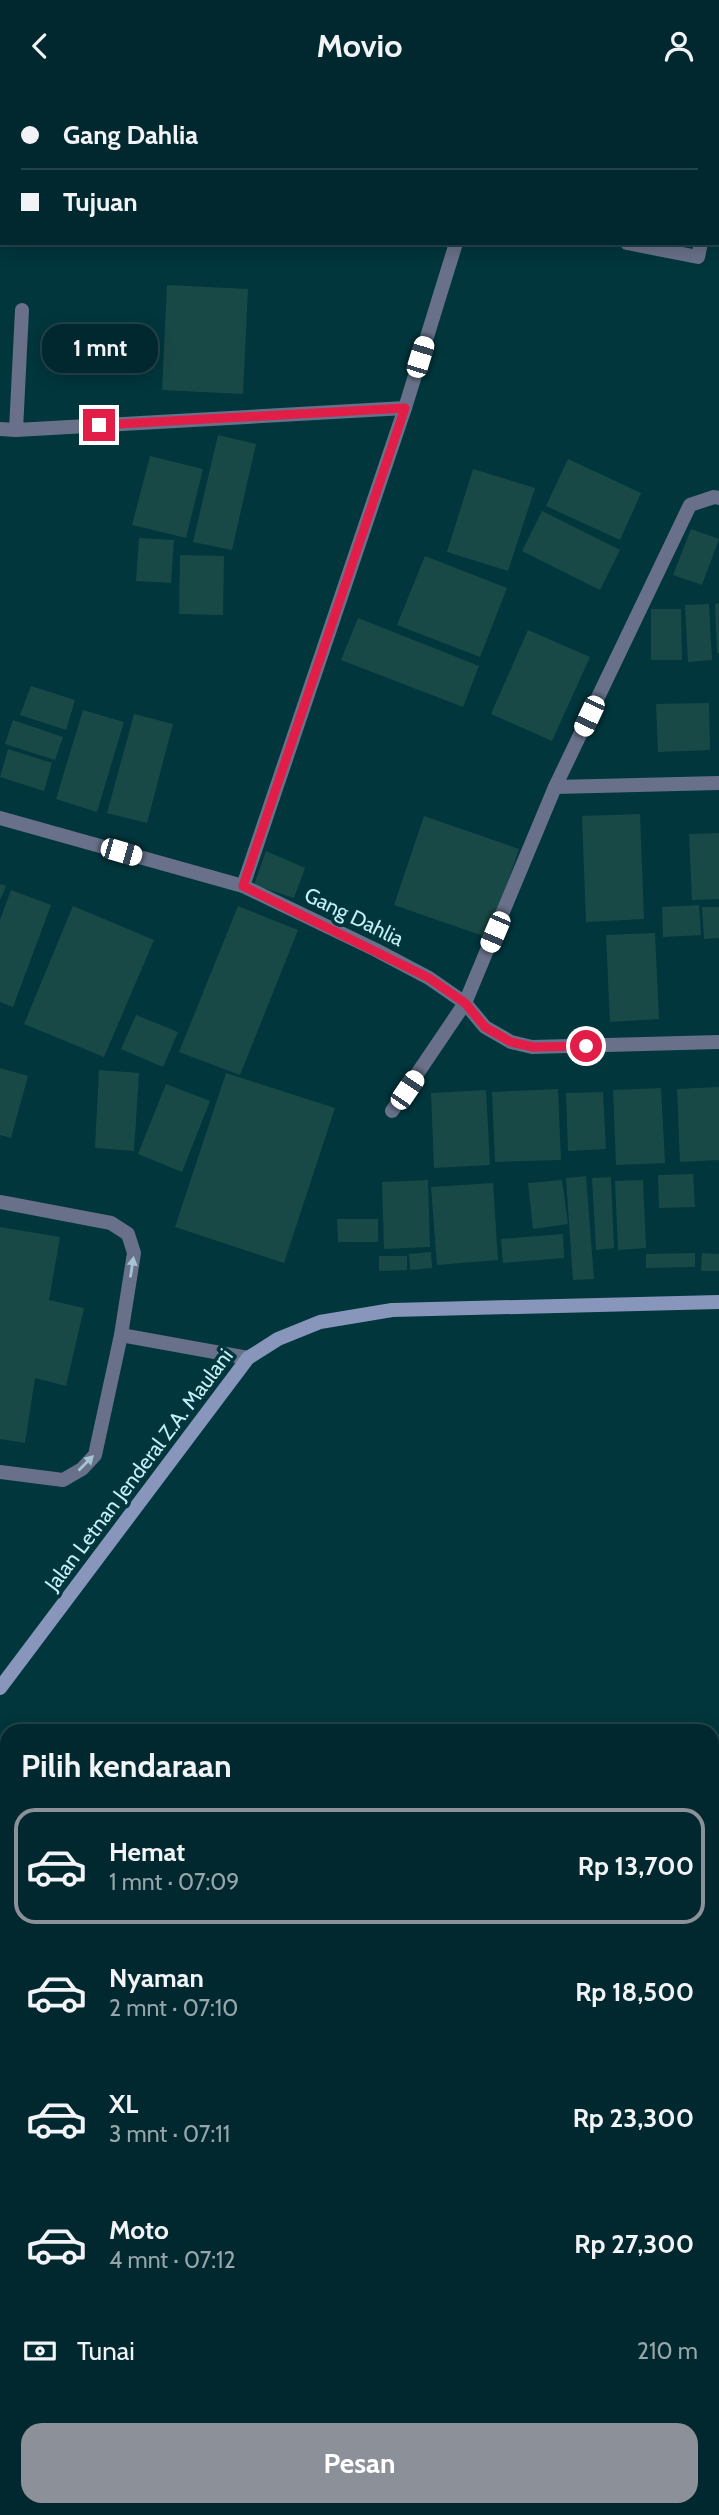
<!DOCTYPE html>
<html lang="id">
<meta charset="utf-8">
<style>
:root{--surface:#01282e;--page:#0b3036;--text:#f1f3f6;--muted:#96a6aa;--line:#23444a;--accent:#8c9099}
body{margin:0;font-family:Cabin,sans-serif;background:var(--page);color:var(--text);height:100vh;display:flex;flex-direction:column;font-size:26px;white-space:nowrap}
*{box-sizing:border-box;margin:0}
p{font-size:23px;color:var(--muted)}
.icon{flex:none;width:38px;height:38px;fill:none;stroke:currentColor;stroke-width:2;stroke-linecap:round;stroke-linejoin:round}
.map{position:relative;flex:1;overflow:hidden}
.drawer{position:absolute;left:0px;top:1633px;width:719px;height:793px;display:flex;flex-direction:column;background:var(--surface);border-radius:21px 21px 0 0;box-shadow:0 4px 18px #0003,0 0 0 2px var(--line)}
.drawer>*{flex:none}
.guide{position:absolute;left:0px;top:0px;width:719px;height:154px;box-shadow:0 4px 18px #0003,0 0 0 2px var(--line);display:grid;align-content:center;height:154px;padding:0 21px;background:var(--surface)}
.end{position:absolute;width:32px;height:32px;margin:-16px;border:9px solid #e11d48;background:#fff;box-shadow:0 0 0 4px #fff}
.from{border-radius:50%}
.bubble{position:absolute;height:49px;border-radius:21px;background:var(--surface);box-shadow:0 4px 18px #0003,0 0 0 2px var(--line);font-size:23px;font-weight:700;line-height:49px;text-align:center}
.car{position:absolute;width:21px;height:42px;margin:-21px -10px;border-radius:9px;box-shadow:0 0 5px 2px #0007;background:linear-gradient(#fff 24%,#345 0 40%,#fff 0 76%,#345 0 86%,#fff 0)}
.guide b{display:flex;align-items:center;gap:24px;height:66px;font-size:26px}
.guide b+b{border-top:2px solid var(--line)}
.guide i{width:18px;height:18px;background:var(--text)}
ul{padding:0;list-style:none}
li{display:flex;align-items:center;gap:21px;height:116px;margin:0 14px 10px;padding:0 7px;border:4px solid transparent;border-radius:21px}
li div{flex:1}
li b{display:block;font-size:26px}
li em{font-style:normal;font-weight:700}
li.active{border-color:var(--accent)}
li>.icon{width:63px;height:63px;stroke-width:1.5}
h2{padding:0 21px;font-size:32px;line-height:84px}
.pay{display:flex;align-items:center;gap:18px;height:77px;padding:0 21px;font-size:26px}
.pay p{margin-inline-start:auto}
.button{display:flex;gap:14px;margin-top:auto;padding:14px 21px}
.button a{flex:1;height:80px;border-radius:21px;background:var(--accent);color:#fff;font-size:28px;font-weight:700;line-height:80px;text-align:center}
header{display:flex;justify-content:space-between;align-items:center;height:91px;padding:0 21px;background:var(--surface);font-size:32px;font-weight:700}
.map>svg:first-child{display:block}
.green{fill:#853e35}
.building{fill:#194946}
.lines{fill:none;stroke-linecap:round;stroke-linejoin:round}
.lane{stroke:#687189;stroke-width:14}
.street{stroke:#687189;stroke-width:14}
.secondary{stroke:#8896bc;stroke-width:14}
.oneway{fill:#a5c3d0}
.route{stroke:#e11d48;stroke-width:9}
.labels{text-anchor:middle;stroke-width:7;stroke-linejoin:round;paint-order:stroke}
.street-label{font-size:21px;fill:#c6eff6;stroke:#01363d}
</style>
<header><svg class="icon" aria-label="back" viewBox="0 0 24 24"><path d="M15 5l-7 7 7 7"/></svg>Movio<svg class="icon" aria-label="person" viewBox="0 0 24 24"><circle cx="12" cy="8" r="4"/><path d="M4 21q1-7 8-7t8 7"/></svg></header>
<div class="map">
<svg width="719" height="2424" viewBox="0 0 719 2424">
<rect width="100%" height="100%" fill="#01363d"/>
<path class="green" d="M459 0H698L459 2Z"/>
<g class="building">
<path d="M167 194 248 198 243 303 162 299Z"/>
<path d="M218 344 256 353 232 459 193 451Z"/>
<path d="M150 365 203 378 186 447 132 434Z"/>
<path d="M568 368 641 402 620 449 546 415Z"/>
<path d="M473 378 535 397 508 480 447 461Z"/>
<path d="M542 420 620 459 600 499 522 460Z"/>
<path d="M691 438 719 448 702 494 673 484Z"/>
<path d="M139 447 174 449 171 492 136 490Z"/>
<path d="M180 464 224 465 223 524 179 523Z"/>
<path d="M425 465 507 497 480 566 397 534Z"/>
<path d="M719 512V562H717L715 513Z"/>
<path d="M709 513 712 569 688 571 685 514Z"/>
<path d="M651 518H681L682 569H651Z"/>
<path d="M358 527 479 575 463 616 341 569Z"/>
<path d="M528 539 590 566 552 650 491 623Z"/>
<path d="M31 595 75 609 66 639 20 624Z"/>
<path d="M709 612 710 659 658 661 656 613Z"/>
<path d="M83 619 124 631 97 721 56 708Z"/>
<path d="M134 623 173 633 147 732 107 722Z"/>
<path d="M13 629 63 646 55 669 5 653Z"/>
<path d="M8 658 52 672 44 700 0 686Z"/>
<path d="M640 723 644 828 586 831 582 725Z"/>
<path d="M424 725 519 758 489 847 394 814Z"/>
<path d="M719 742V808L692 809 689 743Z"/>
<path d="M266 760 305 777 294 807 254 794Z"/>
<path d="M0 793 6 795 0 809Z"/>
<path d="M11 799 51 814 13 916 0 911V829Z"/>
<path d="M699 814 701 844 663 846 662 816Z"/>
<path d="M73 815 154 849 104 966 24 933Z"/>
<path d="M238 815 298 839 240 984 179 961Z"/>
<path d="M702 816H719V847L704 848Z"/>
<path d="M655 842 659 928 610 931 606 844Z"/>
<path d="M136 924 178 941 163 976 121 958Z"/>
<path d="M0 977 28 985 11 1047 0 1044Z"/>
<path d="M99 979 139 982 134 1060 95 1057Z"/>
<path d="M226 982 335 1017 284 1172 175 1136Z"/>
<path d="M166 993 210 1010 182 1081 138 1063Z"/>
<path d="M719 996V1069L680 1071 677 998Z"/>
<path d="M661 997 665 1072 616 1074 613 999Z"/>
<path d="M558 998 561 1069 495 1071 492 1001Z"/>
<path d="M486 999 490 1074 434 1077 431 1002Z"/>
<path d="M603 1001 606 1058 568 1060 566 1002Z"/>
<path d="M693 1083 695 1116 659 1117 658 1084Z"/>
<path d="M586 1085 594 1188 573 1189 566 1087Z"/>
<path d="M611 1086 614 1157 596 1159 592 1087Z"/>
<path d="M428 1089 430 1156 384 1158 382 1091Z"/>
<path d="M562 1089 568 1133 533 1138 528 1092Z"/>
<path d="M643 1089 646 1157 618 1159 615 1090Z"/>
<path d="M493 1092 498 1169 437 1174 431 1096Z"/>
<path d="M337 1128H378V1151H338Z"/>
<path d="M0 1136 60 1146 49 1209 84 1217 66 1295 35 1287 25 1352 0 1348Z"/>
<path d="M563 1143 564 1167 503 1172 501 1148Z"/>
<path d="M431 1161 432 1177 410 1179 409 1163Z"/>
<path d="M695 1162V1176L646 1177V1163Z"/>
<path d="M702 1162 719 1163V1180H701Z"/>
<path d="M379 1165H407V1179L379 1180Z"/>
<path d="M7 2175V2210L0 2200V2179Z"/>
<path d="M719 2206V2350L712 2347V2220Z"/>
<path d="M7 2264V2353H0V2265Z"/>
</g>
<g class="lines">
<g class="lane">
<path d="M72 2 73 0"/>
<path d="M718 70 719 63"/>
<path d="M627 152 698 166 701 152"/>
<path d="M0 1111 111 1132 128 1143 134 1162 121 1244 95 1364 82 1378 63 1389 0 1381"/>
<path d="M121 1244 248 1267"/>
<path d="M712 2161 719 2165"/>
</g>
<g class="street">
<path d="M22 219 16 339 405 317"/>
<path d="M0 338 16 339"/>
<path d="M555 696 719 692"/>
<path d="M0 727 243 795 376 859 429 887 465 912 485 936 511 951 532 956 719 951"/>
<path d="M243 795 405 317 456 152"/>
<path d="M392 1020 465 912 555 696 690 414 714 406 719 407"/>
<path d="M0 1999 7 2016"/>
<path d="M0 2046 5 2043 7 2030"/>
<path d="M0 2419 70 2424"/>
</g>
<path class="secondary" d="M0 1597 248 1267 278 1248 320 1231 392 1219 719 1211"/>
</g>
<defs><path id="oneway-solid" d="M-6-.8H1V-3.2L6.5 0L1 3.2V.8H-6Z" transform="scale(1.75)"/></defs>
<g class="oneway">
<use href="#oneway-solid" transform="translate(132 1176) rotate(-81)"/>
<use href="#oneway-solid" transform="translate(86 1372) rotate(-45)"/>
</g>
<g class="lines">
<path class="route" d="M99 334 405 317 243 795 429 887 465 912 485 936 511 951 533 956 586 955"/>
</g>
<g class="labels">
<g class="street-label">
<text transform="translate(354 826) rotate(26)" y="7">Gang Dahlia</text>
<text transform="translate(139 1379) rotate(-53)" y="7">Jalan Letnan Jenderal Z.A. Maulani</text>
</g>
</g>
</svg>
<i class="end from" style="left:586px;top:955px"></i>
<i class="end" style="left:99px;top:334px"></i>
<div class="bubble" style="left:42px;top:233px;width:116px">1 mnt</div>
<i class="car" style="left:420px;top:266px;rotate:17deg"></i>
<i class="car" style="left:589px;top:625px;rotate:205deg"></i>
<i class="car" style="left:121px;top:761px;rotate:106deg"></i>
<i class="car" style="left:495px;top:841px;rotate:203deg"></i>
<i class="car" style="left:407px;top:999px;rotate:34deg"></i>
<div class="guide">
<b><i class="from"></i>Gang Dahlia</b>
<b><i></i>Tujuan</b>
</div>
<section class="drawer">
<h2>Pilih kendaraan</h2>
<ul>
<li class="active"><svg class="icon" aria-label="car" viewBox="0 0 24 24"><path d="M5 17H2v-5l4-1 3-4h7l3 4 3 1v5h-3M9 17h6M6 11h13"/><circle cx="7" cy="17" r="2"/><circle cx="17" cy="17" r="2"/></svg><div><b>Hemat</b><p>1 mnt · 07:09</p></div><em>Rp 13,700</em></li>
<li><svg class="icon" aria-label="car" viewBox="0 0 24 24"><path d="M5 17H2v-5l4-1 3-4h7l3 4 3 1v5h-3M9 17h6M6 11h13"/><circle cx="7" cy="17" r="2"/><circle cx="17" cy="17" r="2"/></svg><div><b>Nyaman</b><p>2 mnt · 07:10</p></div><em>Rp 18,500</em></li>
<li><svg class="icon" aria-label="car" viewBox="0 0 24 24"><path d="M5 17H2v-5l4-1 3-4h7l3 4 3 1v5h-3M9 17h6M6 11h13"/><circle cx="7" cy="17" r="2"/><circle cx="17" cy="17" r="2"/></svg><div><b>XL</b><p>3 mnt · 07:11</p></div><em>Rp 23,300</em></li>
<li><svg class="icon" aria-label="car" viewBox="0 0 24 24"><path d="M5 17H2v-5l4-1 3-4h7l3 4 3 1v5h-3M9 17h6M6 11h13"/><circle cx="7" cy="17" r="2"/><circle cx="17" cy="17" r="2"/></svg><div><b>Moto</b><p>4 mnt · 07:12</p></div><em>Rp 27,300</em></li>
</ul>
<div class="pay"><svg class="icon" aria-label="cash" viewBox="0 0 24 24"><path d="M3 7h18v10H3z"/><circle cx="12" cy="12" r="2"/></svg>Tunai<p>210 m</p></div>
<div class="button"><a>Pesan</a></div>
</section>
</div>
